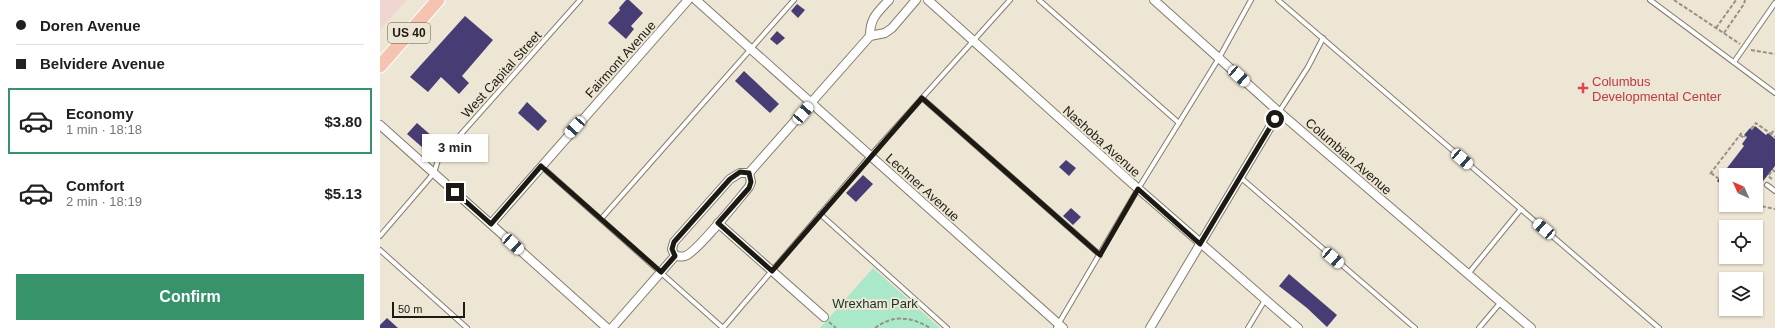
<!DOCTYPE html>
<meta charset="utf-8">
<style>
:root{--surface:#fff;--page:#f2f2f2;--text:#202124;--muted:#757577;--line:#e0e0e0;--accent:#36936a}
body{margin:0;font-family:Arial,sans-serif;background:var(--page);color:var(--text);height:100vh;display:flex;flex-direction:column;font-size:15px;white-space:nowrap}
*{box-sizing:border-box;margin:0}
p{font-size:13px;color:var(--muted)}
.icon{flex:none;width:22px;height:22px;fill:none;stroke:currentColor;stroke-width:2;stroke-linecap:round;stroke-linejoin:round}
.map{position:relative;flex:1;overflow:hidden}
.panel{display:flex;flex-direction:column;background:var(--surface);width:380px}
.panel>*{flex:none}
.hud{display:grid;align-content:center;height:88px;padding:0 16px;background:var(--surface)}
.needle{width:26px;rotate:315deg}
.tools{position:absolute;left:1339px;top:168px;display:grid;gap:8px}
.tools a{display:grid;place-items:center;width:44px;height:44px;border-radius:0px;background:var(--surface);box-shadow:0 1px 3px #0004;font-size:20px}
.scale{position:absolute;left:12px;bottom:10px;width:73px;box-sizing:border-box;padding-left:4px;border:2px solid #1c1a13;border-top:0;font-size:11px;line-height:14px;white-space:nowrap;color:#1c1a13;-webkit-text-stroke:3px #eee6d4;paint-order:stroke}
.end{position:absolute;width:18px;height:18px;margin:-9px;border:5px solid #1c1a13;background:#fff;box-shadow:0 0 0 2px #fff}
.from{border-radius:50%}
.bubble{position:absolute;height:28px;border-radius:0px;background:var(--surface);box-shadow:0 1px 3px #0004;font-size:13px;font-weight:700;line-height:28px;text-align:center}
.car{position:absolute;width:12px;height:24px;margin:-12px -6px;border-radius:5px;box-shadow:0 0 3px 1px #0007;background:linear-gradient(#fff 24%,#345 0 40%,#fff 0 76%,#345 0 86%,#fff 0)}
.hud b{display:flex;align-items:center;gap:14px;height:38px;font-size:15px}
.hud b+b{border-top:1px solid var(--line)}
.hud i{width:10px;height:10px;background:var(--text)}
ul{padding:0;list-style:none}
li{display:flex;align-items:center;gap:12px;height:66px;margin:0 8px 6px;padding:0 8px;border:2px solid transparent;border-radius:0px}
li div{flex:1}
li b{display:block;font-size:15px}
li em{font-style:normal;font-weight:700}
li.on{border-color:var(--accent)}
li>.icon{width:36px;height:36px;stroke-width:1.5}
.primary-button{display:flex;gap:8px;margin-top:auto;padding:8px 16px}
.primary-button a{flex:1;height:46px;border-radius:0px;background:var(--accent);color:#fff;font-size:16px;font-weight:700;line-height:46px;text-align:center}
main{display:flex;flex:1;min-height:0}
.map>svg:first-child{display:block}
.commercial{fill:#f0d6d1}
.park{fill:#a9e9c9}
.building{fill:#473d74}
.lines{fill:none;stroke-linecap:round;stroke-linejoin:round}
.lane-casing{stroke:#847d6d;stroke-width:6}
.street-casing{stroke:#847d6d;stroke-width:10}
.primary-casing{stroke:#fff;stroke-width:15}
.path{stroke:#979284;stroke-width:2;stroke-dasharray:4 2;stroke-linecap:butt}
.lane{stroke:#fff;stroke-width:4}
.street{stroke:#fff;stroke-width:8}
.primary{stroke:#f4c4b1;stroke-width:13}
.route{stroke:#1c1a13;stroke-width:5}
.health-dot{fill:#e0444e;stroke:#eee6d4;stroke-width:1.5}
.labels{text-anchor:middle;stroke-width:4;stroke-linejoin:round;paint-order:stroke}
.shield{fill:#eee6d4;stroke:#5b574d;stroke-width:1}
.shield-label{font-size:12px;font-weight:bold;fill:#1c1a13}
.street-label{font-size:13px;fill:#1c1a13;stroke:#eee6d4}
.health-label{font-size:13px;fill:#be3a42;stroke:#eee6d4;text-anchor:start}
.park-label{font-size:13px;fill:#123526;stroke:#eee6d4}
</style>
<main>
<section class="panel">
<div class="hud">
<b><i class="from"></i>Doren Avenue</b>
<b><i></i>Belvidere Avenue</b>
</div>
<ul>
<li class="on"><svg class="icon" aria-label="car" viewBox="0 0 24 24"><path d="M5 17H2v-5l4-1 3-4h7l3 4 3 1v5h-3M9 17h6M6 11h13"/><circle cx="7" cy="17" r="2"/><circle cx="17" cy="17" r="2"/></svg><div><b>Economy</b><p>1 min · 18:18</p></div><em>$3.80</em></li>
<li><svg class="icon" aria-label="car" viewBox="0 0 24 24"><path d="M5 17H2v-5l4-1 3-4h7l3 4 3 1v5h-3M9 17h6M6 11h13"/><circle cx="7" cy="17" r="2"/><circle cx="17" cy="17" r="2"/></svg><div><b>Comfort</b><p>2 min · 18:19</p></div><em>$5.13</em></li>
</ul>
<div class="primary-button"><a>Confirm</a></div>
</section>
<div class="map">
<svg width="1395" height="328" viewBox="0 0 1395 328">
<rect width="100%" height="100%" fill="#eee6d4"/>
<path class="commercial" d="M0 0H27L0 30Z"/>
<path class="park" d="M493 268 560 328H440Z"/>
<g class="building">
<path d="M246 0H249L263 13 251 26 254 29 246 39 228 23 240 10 239 8Z"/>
<path d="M417 4 425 10 418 18 411 11Z"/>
<path d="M85 16 113 40 82 76 89 83 79 94 61 77 48 92 30 77Z"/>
<path d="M397 31 405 38 397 45 390 39Z"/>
<path d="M364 71 399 104 390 113 355 81Z"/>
<path d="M147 102 167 121 158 131 138 113Z"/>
<path d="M37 123 61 144 51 155 27 134Z"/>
<path d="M1375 126 1386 135 1388 133 1395 139V166L1376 190V175H1346V188L1337 181 1364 146 1362 144 1367 137 1364 135 1370 128 1372 130Z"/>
<path d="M686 160 696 168 689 176 679 167Z"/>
<path d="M483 175 493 184 476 202 466 193Z"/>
<path d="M691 208 701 217 693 225 683 216Z"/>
<path d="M909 274 957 315 947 327 927 308 899 286Z"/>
<path d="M7 318 18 328H0V325Z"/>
</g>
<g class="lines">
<defs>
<g id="lane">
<path d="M659 0 799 123"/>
<path d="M898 0 1279 328"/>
<path d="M1270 0 1395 93"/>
<path d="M1354 62 1395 3"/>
<path d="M542 98 720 255"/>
<path d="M899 112 928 67 943 38"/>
<path d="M161 166 343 328"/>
<path d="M860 177 1035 328"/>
<path d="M1387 185 1395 191"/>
<path d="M440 214 567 328"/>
<path d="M221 219 414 0"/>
<path d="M0 236 54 173 58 160 200 0"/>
<path d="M0 250 87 328"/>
<path d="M1088 274 1141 209"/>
<path d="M343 328 490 156 630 0"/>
<path d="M676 328 758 189 839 58 871 0"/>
<path d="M868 328 885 300"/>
<path d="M1099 328 1121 302"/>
</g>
<g id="street">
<path d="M316 0 683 328"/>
<path d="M548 0 746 178 918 328"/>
<path d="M774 0 899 112 1151 328"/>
<path d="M490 36C490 18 497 13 509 0"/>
<path d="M0 125 227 328"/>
<path d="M338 223 444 317"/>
<path d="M111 224 308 0"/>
<path d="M295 256 292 249 294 242 350 179 360 173H369L490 36 505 33 512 28 536 0"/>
<path d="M295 256C298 256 302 257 305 256 316 253 358 200 369 187L371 182 369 173"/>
<path d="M232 328 295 256"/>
<path d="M770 328 899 112"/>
</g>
<path id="primary" d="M0 66 58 0"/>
</defs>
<use href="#lane" class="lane-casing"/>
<use href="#street" class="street-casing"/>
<use href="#primary" class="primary-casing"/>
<g class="path">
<path d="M1294 0 1360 44"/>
<path d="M1336 28 1356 0"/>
<path d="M1344 33 1364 4 1365 0"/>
<path d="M1371 50 1395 54"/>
<path d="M1371 129 1376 123 1395 137"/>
<path d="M1391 134 1395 129"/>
<path d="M1360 135 1364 138 1365 136"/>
<path d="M1331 173 1339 179"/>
<path d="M1330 174 1363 131"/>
<path d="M1392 179 1388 176 1393 170 1395 172"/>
<path d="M1376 205 1395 209"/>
<path d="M449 322 456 328"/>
<path d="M495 328C513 314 532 317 550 328"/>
</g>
<use href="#lane" class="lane"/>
<use href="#street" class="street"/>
<use href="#primary" class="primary"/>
</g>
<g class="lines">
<path class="route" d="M75 192 111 224 161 166 281 272 295 256 292 249 294 242 350 179 360 172 369 173 371 182 369 188 338 223 392 271 542 98 720 255 758 189 820 244 895 119"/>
</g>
<path class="health-dot" d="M1201 82h4v4h4v4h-4v4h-4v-4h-4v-4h4z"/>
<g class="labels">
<rect class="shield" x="8" y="23" width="42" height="20" rx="3"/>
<g class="shield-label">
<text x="29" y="37">US 40</text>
</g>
<g class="street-label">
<text transform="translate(240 59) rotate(-48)" y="5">Fairmont Avenue</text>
<text transform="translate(121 74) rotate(-48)" y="5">West Capital Street</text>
<text transform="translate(722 141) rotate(42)" y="5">Nashoba Avenue</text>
<text transform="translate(969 156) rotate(41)" y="5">Columbian Avenue</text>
<text transform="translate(543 187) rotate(42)" y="5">Lechner Avenue</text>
</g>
<g class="health-label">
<text x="1212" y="86">Columbus<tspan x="1212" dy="15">Developmental Center</tspan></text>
</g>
<g class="park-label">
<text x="495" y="308">Wrexham Park</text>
</g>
</g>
</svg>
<div class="tools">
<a><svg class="needle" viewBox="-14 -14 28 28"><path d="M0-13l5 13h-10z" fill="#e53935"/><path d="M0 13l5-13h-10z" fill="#757577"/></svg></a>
<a><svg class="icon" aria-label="locate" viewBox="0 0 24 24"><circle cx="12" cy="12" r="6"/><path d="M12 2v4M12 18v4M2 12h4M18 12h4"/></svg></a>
<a><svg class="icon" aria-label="layers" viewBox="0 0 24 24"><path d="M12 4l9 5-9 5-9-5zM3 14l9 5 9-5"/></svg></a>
</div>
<div class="scale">50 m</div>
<i class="end from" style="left:895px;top:119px"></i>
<i class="end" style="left:75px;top:192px"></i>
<div class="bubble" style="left:42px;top:134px;width:66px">3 min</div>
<i class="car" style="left:859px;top:76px;rotate:132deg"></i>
<i class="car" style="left:423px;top:113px;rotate:41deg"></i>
<i class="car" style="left:195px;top:127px;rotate:222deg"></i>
<i class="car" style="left:1082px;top:159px;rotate:131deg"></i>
<i class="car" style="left:1164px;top:229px;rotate:311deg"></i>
<i class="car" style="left:133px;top:244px;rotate:132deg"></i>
<i class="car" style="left:953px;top:258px;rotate:131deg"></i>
</div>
</main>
